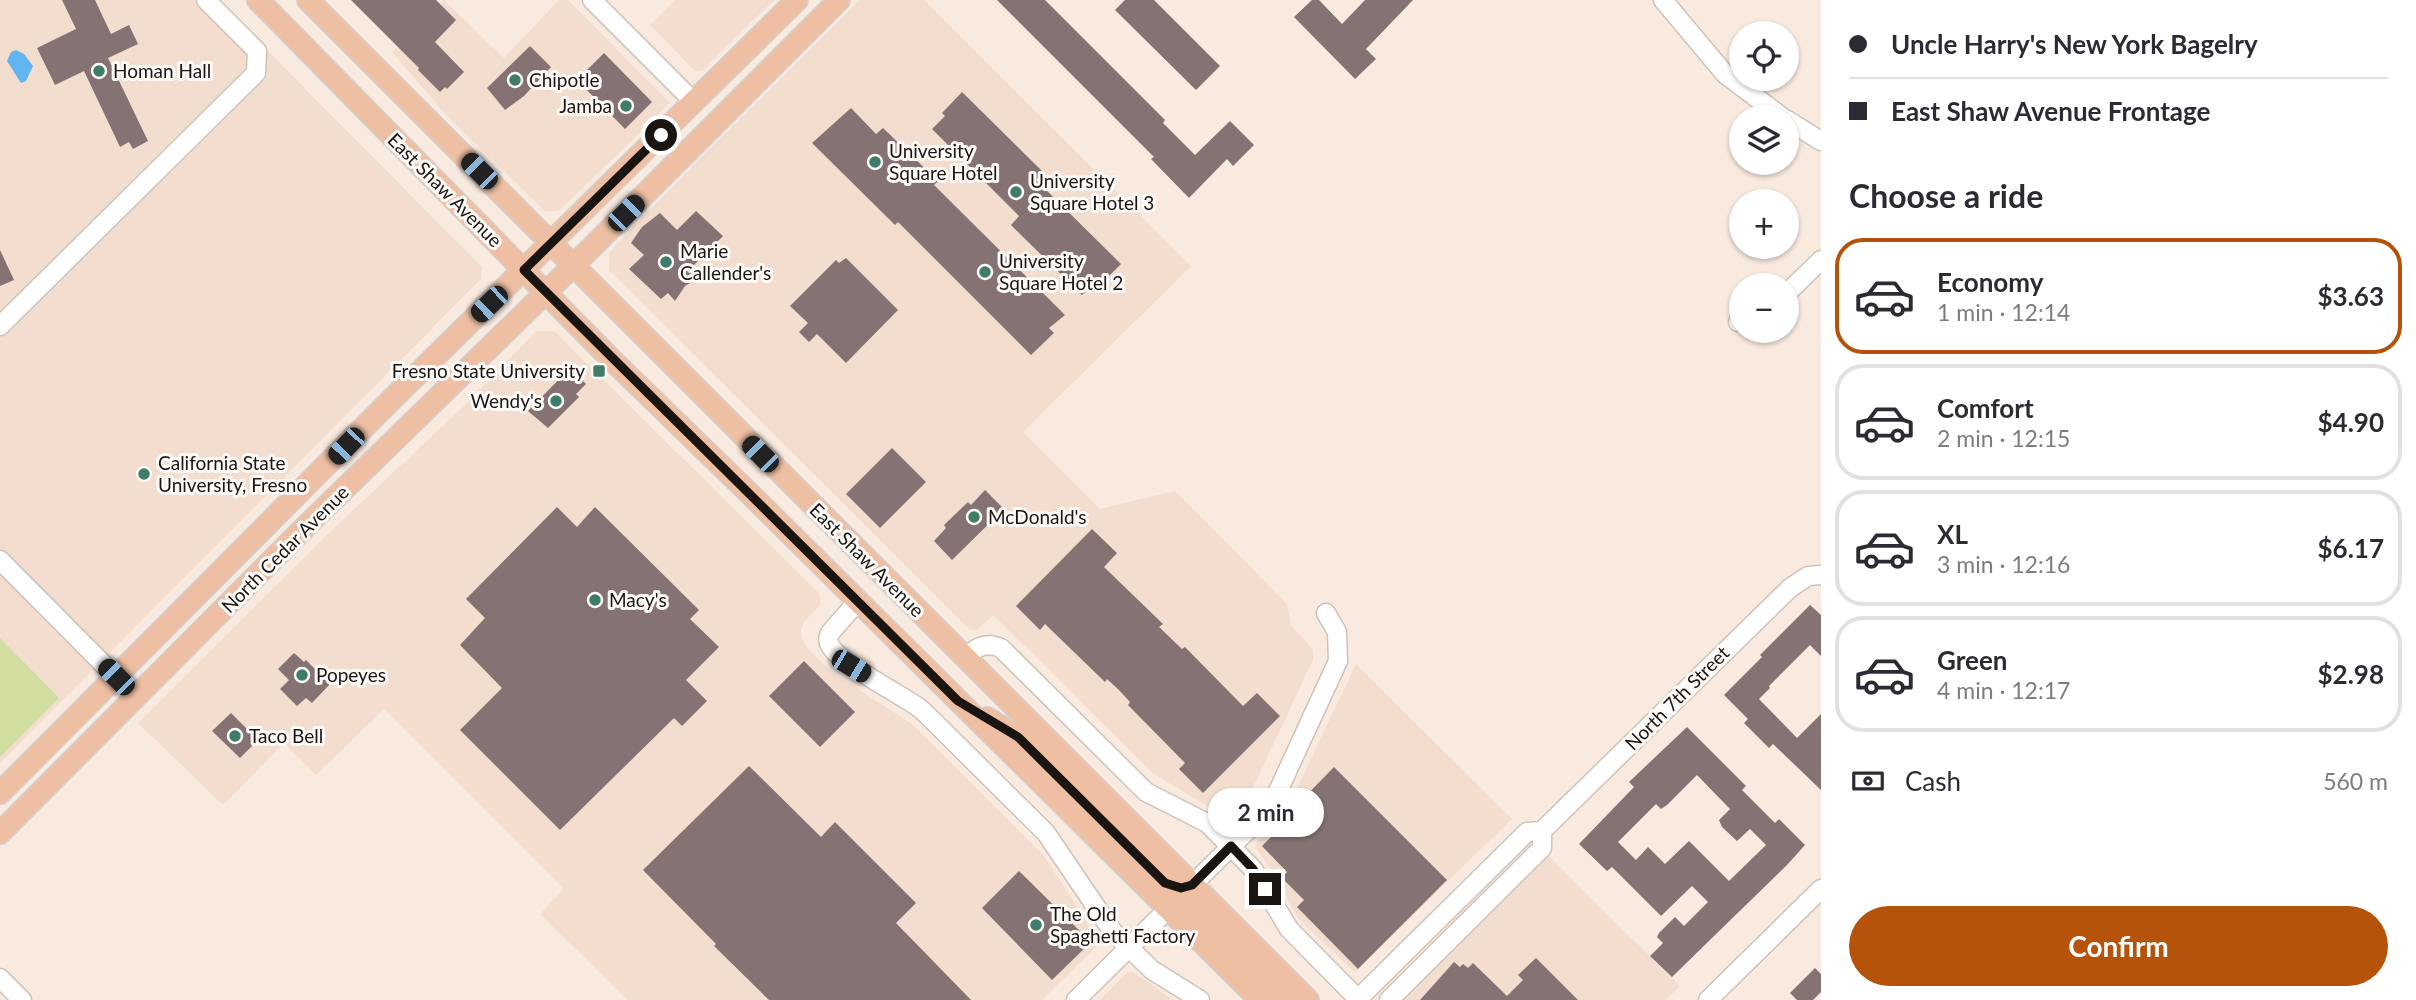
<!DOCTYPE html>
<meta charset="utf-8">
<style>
:root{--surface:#fff;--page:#f7f7f7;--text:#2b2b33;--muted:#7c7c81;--line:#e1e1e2;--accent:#b45309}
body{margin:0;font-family:Lato,sans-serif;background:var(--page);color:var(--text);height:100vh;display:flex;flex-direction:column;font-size:26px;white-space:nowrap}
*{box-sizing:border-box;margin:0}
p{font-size:23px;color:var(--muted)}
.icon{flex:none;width:38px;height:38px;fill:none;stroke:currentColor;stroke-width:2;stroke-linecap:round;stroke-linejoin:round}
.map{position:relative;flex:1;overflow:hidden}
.drawer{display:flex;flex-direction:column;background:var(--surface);width:595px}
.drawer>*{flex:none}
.hud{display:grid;align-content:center;height:154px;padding:0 28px;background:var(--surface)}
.tools{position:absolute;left:1729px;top:21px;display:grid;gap:14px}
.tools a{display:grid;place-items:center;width:70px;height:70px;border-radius:50%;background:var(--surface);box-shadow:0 2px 5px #0004;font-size:35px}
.end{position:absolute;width:32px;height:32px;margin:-16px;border:9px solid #1a1511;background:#fff;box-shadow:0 0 0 4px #fff}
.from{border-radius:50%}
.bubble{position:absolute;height:49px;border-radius:24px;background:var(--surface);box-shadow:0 2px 5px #0004;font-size:23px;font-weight:700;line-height:49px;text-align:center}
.car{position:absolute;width:21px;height:42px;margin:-21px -10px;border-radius:9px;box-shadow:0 0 5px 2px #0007;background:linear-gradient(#222 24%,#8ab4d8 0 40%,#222 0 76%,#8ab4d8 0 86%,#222 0)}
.hud b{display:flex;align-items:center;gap:24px;height:66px;font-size:26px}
.hud b+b{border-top:2px solid var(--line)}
.hud i{width:18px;height:18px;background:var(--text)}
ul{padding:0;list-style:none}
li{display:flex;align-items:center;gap:21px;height:116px;margin:0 14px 10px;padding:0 14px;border:4px solid var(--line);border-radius:28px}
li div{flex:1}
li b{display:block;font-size:26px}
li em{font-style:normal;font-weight:700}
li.selected{border-color:var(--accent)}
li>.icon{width:63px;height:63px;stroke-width:1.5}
h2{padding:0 28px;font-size:32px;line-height:84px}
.pay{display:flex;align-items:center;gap:18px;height:77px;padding:0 28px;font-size:26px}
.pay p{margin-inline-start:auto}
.action{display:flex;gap:14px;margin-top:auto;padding:14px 28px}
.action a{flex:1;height:80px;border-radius:42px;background:var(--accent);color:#fff;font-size:28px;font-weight:700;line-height:80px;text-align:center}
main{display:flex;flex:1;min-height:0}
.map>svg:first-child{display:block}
.built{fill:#f2ddce}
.green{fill:#d1de9f}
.water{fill:#61b6f1}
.building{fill:#847372;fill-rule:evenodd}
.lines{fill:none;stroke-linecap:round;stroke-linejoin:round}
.minor-casing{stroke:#d0c2b7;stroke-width:21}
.major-casing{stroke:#d1d0cf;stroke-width:24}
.minor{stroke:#fff;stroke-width:18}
.major{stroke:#eebfa3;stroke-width:21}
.route{stroke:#1a1511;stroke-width:9}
.poi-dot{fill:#3f7d6a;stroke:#fdfaf8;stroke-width:2.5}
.labels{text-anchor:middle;stroke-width:6;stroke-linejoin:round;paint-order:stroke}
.poi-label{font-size:19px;fill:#1a1511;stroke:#fdfaf8;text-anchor:start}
.street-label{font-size:19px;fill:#1a1511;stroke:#fdfaf8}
</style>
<main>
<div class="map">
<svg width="1821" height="1000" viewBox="0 0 1821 1000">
<rect width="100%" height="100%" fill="#f9eae0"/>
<g class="built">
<path d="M0 0H217L482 267 481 279 0 763Z"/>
<path d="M444 0 504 58 559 0H568L670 103 560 210 546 212 447 116 392 52Z"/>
<path d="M675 0H774L702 71H695L650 25Z"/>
<path d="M860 0H924L1191 266 1023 432 1100 509 1175 491 1287 604 1291 625 1313 650V660L1256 781 1248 794 1229 812 1219 813 1154 774 993 615 977 630H970L609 270V253L699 159Z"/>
<path d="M536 331H554L820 594V605L805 621 801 629 802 639 807 648 833 673 912 724 1044 856 1099 940 1098 945 1042 1000H627L540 914 564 889 384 709 316 775 284 743 223 805 138 723 329 533 465 405Z"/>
<path d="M1356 664 1512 819 1354 972 1299 919 1255 845 1278 820 1290 803Z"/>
<path d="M1549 856 1680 986 1666 1000H1404Z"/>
<path d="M1128 972H1133L1173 1000H1100Z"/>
</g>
<path class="green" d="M0 638 59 698 0 757Z"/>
<path class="water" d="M16 50 24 54 33 66 26 81 21 83 7 61 11 52Z"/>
<g class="building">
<path d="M62 0H95L111 34 129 25 138 44 108 58 148 141 133 149 129 142 120 147 84 71 55 85 37 48 76 29Z"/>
<path d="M351 0H436L456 20 435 42 464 72 447 89 445 87 440 92 418 70 419 68Z"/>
<path d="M997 0H1045L1165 120 1163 123 1195 155 1230 121 1254 145 1233 166 1227 159 1189 198 1151 159 1154 157Z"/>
<path d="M1125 0H1154L1220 66 1196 90 1115 10Z"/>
<path d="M1312 0H1319L1342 24 1365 0H1413L1366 49 1376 59 1355 79 1294 17Z"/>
<path d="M530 46 551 67 524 96 505 110 487 88Z"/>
<path d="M604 53 652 102 625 129 577 80Z"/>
<path d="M962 92 1043 172 1036 180 1121 264 1099 286 1095 282 1082 295 1011 225 1019 216 932 129 945 116 942 113Z"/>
<path d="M851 108 876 134 883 128 938 181 934 185 1065 315 1049 328 1054 333 1031 355 898 222 895 225 812 143Z"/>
<path d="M696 211 723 236 687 272 700 277 685 286 675 301 668 293 661 299 629 269 644 255 631 243 642 227 660 213 677 230Z"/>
<path d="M0 250 14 280 0 286Z"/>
<path d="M846 258 898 310 846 363 817 334 809 342 799 332 808 323 790 306 836 260 839 263Z"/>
<path d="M570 368 586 384 576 394 579 397 548 428 528 411Z"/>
<path d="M892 448 926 482 880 528 846 494Z"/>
<path d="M985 490 1004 509 952 560 934 541 946 528 944 525 968 502 971 505Z"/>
<path d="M557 507 577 527 595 507 699 610 690 619 719 647 686 680 707 701 682 726 674 718 560 830 460 730 502 688 460 645 485 618 466 599Z"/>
<path d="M1092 529 1117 553 1104 567 1163 624 1159 627 1182 649 1185 647 1243 706 1257 693 1280 716 1203 793 1179 769 1185 763 1128 705 1130 702 1119 690 1107 679 1105 682 1045 624 1040 630 1016 606Z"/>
<path d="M1810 605 1821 615V656L1810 645 1769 686 1770 688 1759 699 1797 738 1821 714V790L1773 744 1769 748 1744 723 1748 719 1724 695 1762 657 1760 655Z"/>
<path d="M294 653 304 662 306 660 330 684 312 703 306 698 297 706 280 689 289 680 278 669Z"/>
<path d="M804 661 855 712 820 747 769 696Z"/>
<path d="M231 713 258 740 240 758 212 731Z"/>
<path d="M1687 727 1746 786 1742 790 1775 823 1779 819 1805 845 1787 865 1672 977 1650 956 1663 943 1657 937 1659 933 1675 917 1684 926 1708 902 1692 886 1661 916 1612 867 1607 871 1579 844 1634 787 1629 782ZM1697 775 1730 809 1719 820 1722 827 1737 841 1750 829 1766 845 1729 881 1689 841 1665 864 1648 847 1636 860 1618 842 1656 804 1661 809 1667 805Z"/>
<path d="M749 766 821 837 835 822 916 903 896 923 971 1000H769L714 946 716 944 643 870Z"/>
<path d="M1334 767 1447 880 1358 969 1297 907 1304 900 1282 878 1287 872 1262 846 1299 809 1296 806Z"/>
<path d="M1019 871 1091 942 1052 980 982 908Z"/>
<path d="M1536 958 1578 1000H1420L1454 962 1460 967 1463 964 1468 968 1473 963 1507 996 1523 980 1518 975Z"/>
<path d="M1815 968 1821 974V992L1813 1000H1797L1790 993Z"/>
</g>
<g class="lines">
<defs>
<g id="minor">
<path d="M592 0 694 102"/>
<path d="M1663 0 1725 74 1782 117"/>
<path d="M1787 120 1821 141"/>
<path d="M1787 293 1821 260"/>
<path d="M1738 322 1741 320"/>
<path d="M0 326 256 73 257 51 206 0"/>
<path d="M0 560 116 677"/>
<path d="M858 601 830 633C829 637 827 638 829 643 835 662 903 695 922 710L1046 833 1113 932 1152 970 1200 1000"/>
<path d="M964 658C976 648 985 641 1001 648L1146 792 1207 823 1253 869 1289 929 1359 1000"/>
<path d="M1192 885 1262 816 1279 789 1338 661 1337 632 1326 613"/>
<path d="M0 978 22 1000"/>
<path d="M1358 999 1527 832 1542 831 1790 588 1808 576 1821 575"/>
<path d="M1076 1000 1169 908"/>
<path d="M1389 1000 1542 848V831"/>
<path d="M1708 1000 1821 889"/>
</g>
<g id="major">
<path d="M258 0 610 358 750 494 1260 1000"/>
<path d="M308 0 1308 1000"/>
<path d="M987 718 1018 737 1165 883 1181 888 1192 885"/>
<path d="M0 793 384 407 797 0"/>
<path d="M0 833 299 533 573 266 839 0"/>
<path d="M1169 908 1183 904 1197 912 1284 1000"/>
</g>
</defs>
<use href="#minor" class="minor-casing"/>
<use href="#major" class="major-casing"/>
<use href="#minor" class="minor"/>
<use href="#major" class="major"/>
</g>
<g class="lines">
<path class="route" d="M661 135 524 270 958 701 1018 737 1165 883 1181 888 1192 885 1231 846 1253 869 1265 889"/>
</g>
<g class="poi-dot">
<circle cx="99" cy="71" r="7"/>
<circle cx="515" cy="80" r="7"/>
<circle cx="626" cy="106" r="7"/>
<circle cx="875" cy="162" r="7"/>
<circle cx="1016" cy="192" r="7"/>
<circle cx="666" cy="262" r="7"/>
<circle cx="985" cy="272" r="7"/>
<rect x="592" y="364" width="14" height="14" rx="3.5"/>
<circle cx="556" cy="401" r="7"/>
<circle cx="144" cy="474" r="7"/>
<circle cx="974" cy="517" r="7"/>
<circle cx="595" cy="600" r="7"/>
<circle cx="302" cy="675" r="7"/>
<circle cx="235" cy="736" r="7"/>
<circle cx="1036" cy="925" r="7"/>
</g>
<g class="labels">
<g class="poi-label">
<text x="113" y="78">Homan Hall</text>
<text x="529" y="87">Chipotle</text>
<text x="612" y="113" text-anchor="end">Jamba</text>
<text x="889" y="158">University<tspan x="889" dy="22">Square Hotel</tspan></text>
<text x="1030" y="188">University<tspan x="1030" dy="22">Square Hotel 3</tspan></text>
<text x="680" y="258">Marie<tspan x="680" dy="22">Callender's</tspan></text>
<text x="999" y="268">University<tspan x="999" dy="22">Square Hotel 2</tspan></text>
<text x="585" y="378" text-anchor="end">Fresno State University</text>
<text x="542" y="408" text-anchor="end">Wendy's</text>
<text x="158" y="470">California State<tspan x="158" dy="22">University, Fresno</tspan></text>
<text x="988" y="524">McDonald's</text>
<text x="609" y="607">Macy's</text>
<text x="316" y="682">Popeyes</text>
<text x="249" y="743">Taco Bell</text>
<text x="1050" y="921">The Old<tspan x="1050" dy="22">Spaghetti Factory</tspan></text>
</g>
<g class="street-label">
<text transform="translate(445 190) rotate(45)" y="7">East Shaw Avenue</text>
<text transform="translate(285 549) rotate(-45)" y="7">North Cedar Avenue</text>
<text transform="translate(867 560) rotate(45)" y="7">East Shaw Avenue</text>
<text transform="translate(1677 698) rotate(-45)" y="7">North 7th Street</text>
</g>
</g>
</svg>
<div class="tools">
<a><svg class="icon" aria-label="locate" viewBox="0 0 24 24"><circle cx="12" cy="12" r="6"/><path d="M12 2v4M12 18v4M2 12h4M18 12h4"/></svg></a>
<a><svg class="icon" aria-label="layers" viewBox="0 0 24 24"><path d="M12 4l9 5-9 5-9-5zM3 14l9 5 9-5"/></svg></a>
<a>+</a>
<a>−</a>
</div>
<i class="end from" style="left:661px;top:135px"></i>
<i class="end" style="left:1265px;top:889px"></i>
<div class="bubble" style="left:1208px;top:788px;width:116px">2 min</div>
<i class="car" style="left:479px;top:171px;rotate:315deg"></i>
<i class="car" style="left:626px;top:213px;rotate:45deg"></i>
<i class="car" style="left:489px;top:304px;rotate:226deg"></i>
<i class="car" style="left:346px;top:446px;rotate:224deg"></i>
<i class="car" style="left:760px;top:454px;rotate:315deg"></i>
<i class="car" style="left:851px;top:666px;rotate:121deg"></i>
<i class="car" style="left:116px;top:677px;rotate:315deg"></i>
</div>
<section class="drawer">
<div class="hud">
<b><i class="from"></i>Uncle Harry's New York Bagelry</b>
<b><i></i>East Shaw Avenue Frontage</b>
</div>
<h2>Choose a ride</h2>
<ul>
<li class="selected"><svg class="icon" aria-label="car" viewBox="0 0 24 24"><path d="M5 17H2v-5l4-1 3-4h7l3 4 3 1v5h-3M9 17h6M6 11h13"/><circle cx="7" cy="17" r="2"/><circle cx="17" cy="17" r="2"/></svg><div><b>Economy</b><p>1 min · 12:14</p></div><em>$3.63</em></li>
<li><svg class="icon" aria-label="car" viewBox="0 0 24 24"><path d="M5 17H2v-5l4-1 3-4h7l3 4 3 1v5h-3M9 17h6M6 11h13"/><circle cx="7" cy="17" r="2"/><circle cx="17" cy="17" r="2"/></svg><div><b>Comfort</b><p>2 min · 12:15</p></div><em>$4.90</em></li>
<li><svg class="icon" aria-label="car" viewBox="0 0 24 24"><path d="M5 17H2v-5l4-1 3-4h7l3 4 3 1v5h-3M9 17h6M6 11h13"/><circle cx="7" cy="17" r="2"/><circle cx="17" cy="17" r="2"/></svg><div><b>XL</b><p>3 min · 12:16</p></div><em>$6.17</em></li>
<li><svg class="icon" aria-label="car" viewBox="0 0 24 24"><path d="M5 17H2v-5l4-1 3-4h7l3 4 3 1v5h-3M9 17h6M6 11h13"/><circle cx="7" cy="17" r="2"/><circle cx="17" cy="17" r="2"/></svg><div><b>Green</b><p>4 min · 12:17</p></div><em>$2.98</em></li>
</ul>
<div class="pay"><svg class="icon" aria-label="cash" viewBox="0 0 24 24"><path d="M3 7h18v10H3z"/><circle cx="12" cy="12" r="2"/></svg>Cash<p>560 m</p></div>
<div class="action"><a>Confirm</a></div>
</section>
</main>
